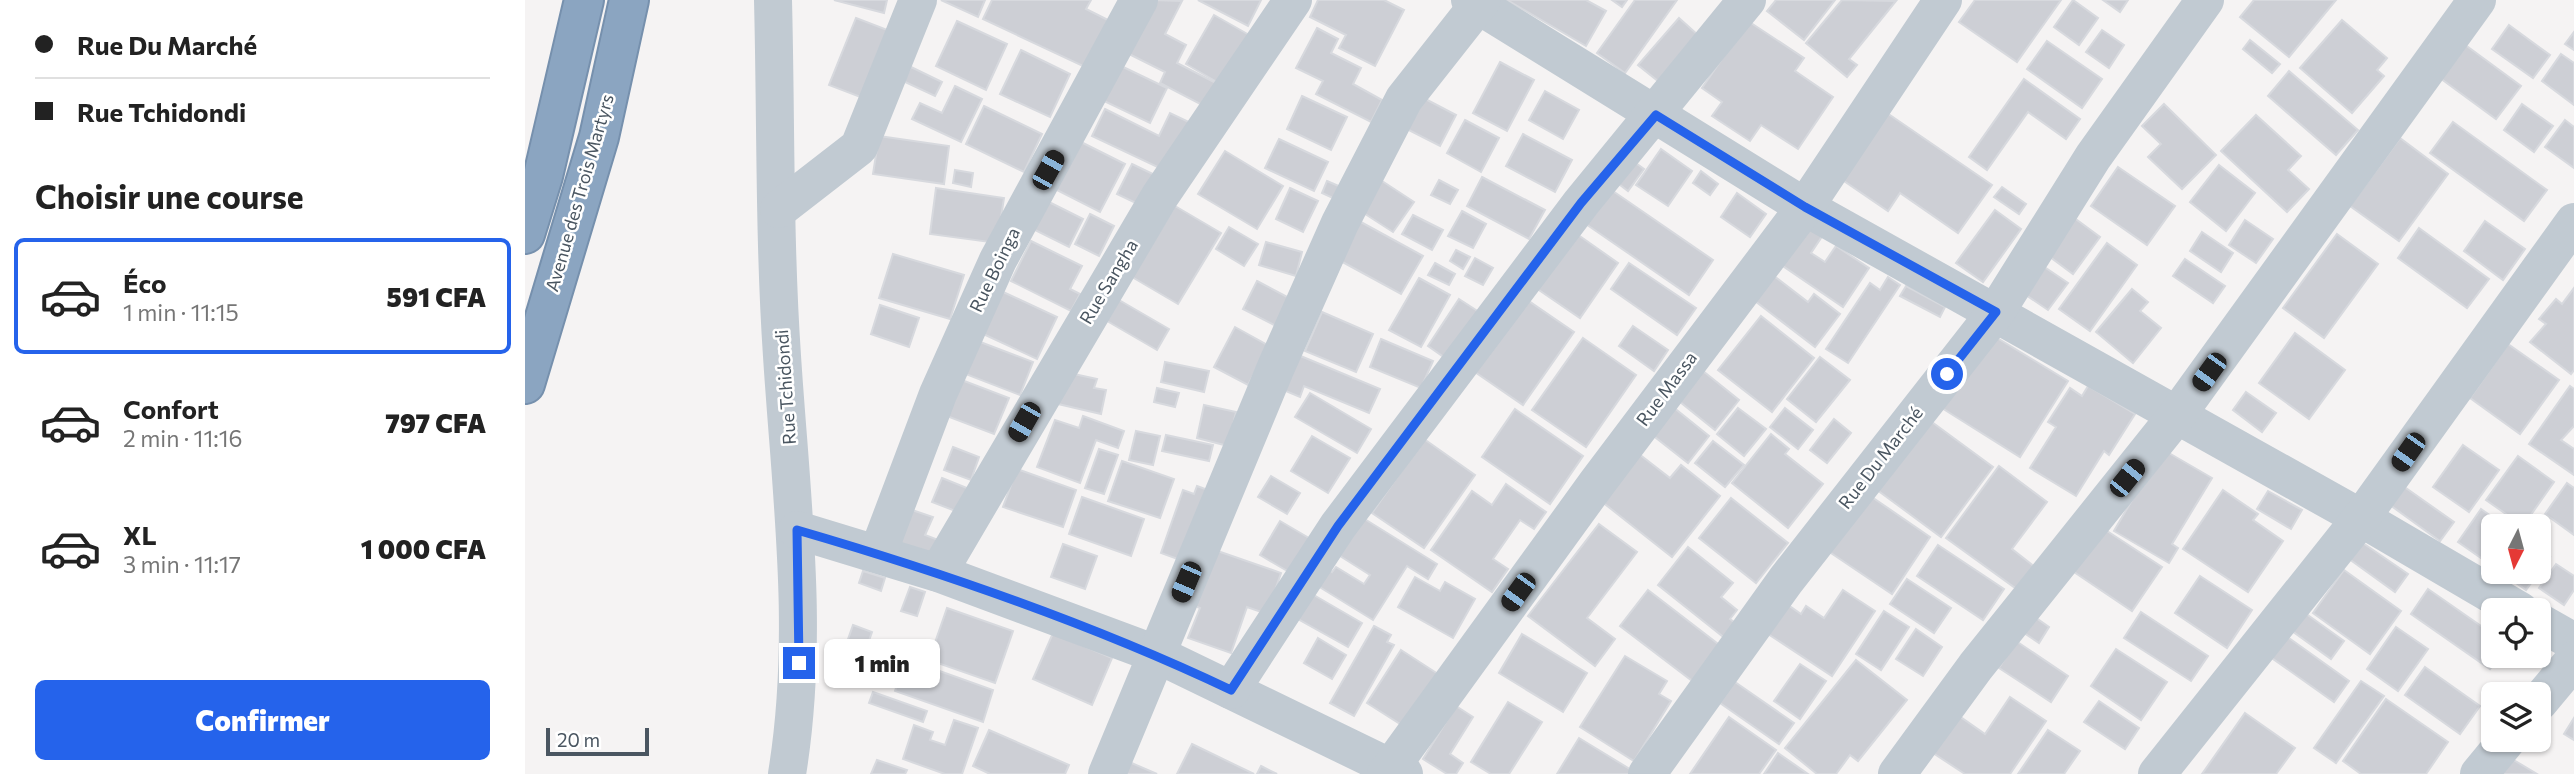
<!DOCTYPE html>
<html lang="fr">
<meta charset="utf-8">
<style>
:root{--surface:#fff;--page:#f2f2f2;--text:#222;--muted:#767676;--line:#e0e0e0;--accent:#2563eb}
body{margin:0;font-family:Commissioner,sans-serif;background:var(--page);color:var(--text);height:100vh;display:flex;flex-direction:column;font-size:26px;white-space:nowrap}
*{box-sizing:border-box;margin:0}
p{font-size:23px;color:var(--muted)}
.icon{flex:none;width:38px;height:38px;fill:none;stroke:currentColor;stroke-width:2;stroke-linecap:round;stroke-linejoin:round}
.map{position:relative;flex:1;overflow:hidden}
.sheet{display:flex;flex-direction:column;background:var(--surface);width:525px}
.sheet>*{flex:none}
.guide{display:grid;align-content:center;height:154px;padding:0 35px;background:var(--surface)}
.needle{width:46px;rotate:186deg}
.controls{position:absolute;left:1956px;top:514px;display:grid;gap:14px}
.controls a{display:grid;place-items:center;width:70px;height:70px;border-radius:10px;background:var(--surface);box-shadow:0 2px 5px #0004;font-size:35px}
.scale{position:absolute;left:21px;bottom:18px;width:103px;box-sizing:border-box;padding-left:7px;border:4px solid #4a5661;border-top:0;font-size:19px;line-height:24px;white-space:nowrap;color:#4a5661;-webkit-text-stroke:5px #fff;paint-order:stroke}
.end{position:absolute;width:32px;height:32px;margin:-16px;border:9px solid #2563eb;background:#fff;box-shadow:0 0 0 4px #fff}
.from{border-radius:50%}
.bubble{position:absolute;height:49px;border-radius:10px;background:var(--surface);box-shadow:0 2px 5px #0004;font-size:23px;font-weight:800;line-height:49px;text-align:center}
.car{position:absolute;width:21px;height:42px;margin:-21px -10px;border-radius:9px;box-shadow:0 0 5px 2px #0007;background:linear-gradient(#222 24%,#8ab4d8 0 40%,#222 0 76%,#8ab4d8 0 86%,#222 0)}
.guide b{display:flex;align-items:center;gap:24px;height:66px;font-size:26px}
.guide b+b{border-top:2px solid var(--line)}
.guide i{width:18px;height:18px;background:var(--text)}
ul{padding:0;list-style:none}
li{display:flex;align-items:center;gap:21px;height:116px;margin:0 14px 10px;padding:0 21px;border:4px solid transparent;border-radius:10px}
li div{flex:1}
li b{display:block;font-size:26px}
li em{font-style:normal;font-weight:800}
li.selected{border-color:var(--accent)}
li>.icon{width:63px;height:63px;stroke-width:1.5}
h2{padding:0 35px;font-size:32px;line-height:84px}
.primary-button{display:flex;gap:14px;margin-top:auto;padding:14px 35px}
.primary-button a{flex:1;height:80px;border-radius:10px;background:var(--accent);color:#fff;font-size:28px;font-weight:800;line-height:80px;text-align:center}
main{display:flex;flex:1;min-height:0}
.map>svg:first-child{display:block}
.building{fill:#cdcfd5;stroke:#d7d9de;stroke-width:2}
.lines{fill:none;stroke-linecap:round;stroke-linejoin:round}
.highway-casing{stroke:#7690ad;stroke-width:42}
.minor{stroke:#c1cad2;stroke-width:38}
.highway{stroke:#8ba5c1;stroke-width:38}
.route{stroke:#2563eb;stroke-width:9}
.labels{text-anchor:middle;stroke-width:5;stroke-linejoin:round;paint-order:stroke}
.street-label{font-size:18px;fill:#4a5661;stroke:#fff}
</style>
<main>
<section class="sheet">
<div class="guide">
<b><i class="from"></i>Rue Du Marché</b>
<b><i></i>Rue Tchidondi</b>
</div>
<h2>Choisir une course</h2>
<ul>
<li class="selected"><svg class="icon" aria-label="car" viewBox="0 0 24 24"><path d="M5 17H2v-5l4-1 3-4h7l3 4 3 1v5h-3M9 17h6M6 11h13"/><circle cx="7" cy="17" r="2"/><circle cx="17" cy="17" r="2"/></svg><div><b>Éco</b><p>1 min · 11:15</p></div><em>591 CFA</em></li>
<li><svg class="icon" aria-label="car" viewBox="0 0 24 24"><path d="M5 17H2v-5l4-1 3-4h7l3 4 3 1v5h-3M9 17h6M6 11h13"/><circle cx="7" cy="17" r="2"/><circle cx="17" cy="17" r="2"/></svg><div><b>Confort</b><p>2 min · 11:16</p></div><em>797 CFA</em></li>
<li><svg class="icon" aria-label="car" viewBox="0 0 24 24"><path d="M5 17H2v-5l4-1 3-4h7l3 4 3 1v5h-3M9 17h6M6 11h13"/><circle cx="7" cy="17" r="2"/><circle cx="17" cy="17" r="2"/></svg><div><b>XL</b><p>3 min · 11:17</p></div><em>1 000 CFA</em></li>
</ul>
<div class="primary-button"><a>Confirmer</a></div>
</section>
<div class="map">
<svg width="2049" height="774" viewBox="0 0 2049 774">
<rect width="100%" height="100%" fill="#f5f3f3"/>
<g class="building">
<path d="M309 0H362L359 13Z"/>
<path d="M416 0H460L453 17Z"/>
<path d="M467 0H566L561 9 583 20 560 67 458 19Z"/>
<path d="M627 0 657 1 640 34 661 45 652 63 691 83 679 106 635 83 640 72 600 52Z"/>
<path d="M673 0H736L723 26Z"/>
<path d="M793 0H859L879 10 850 66 814 48 821 35 785 17Z"/>
<path d="M982 0H1061L1081 11 1061 46Z"/>
<path d="M1087 0H1102L1097 7Z"/>
<path d="M1110 0H1152L1100 73 1072 53Z"/>
<path d="M1251 0H1310L1279 40 1242 11Z"/>
<path d="M1317 0 1371 1 1324 59 1332 65 1322 77 1281 43Z"/>
<path d="M1450 0H1536L1492 62 1434 22Z"/>
<path d="M1548 0 1573 18 1554 45 1529 27Z"/>
<path d="M1578 0H1603L1595 12Z"/>
<path d="M1729 0H1811L1764 57 1715 17Z"/>
<path d="M689 15 726 36 697 85 661 64Z"/>
<path d="M331 18 365 31 338 98 304 85Z"/>
<path d="M1154 18 1173 35 1133 81 1113 65Z"/>
<path d="M1817 20 1862 58 1852 70 1859 76 1827 113 1775 68Z"/>
<path d="M432 21 482 44 461 90 411 66Z"/>
<path d="M1223 21 1279 58 1270 71 1308 97 1273 149 1236 125 1225 141 1187 116 1197 102 1177 88Z"/>
<path d="M1984 25 2025 55 2008 78 1967 49Z"/>
<path d="M792 28 813 39 806 53 836 68 828 84 857 100 846 122 791 94 798 81 771 68Z"/>
<path d="M1577 30 1599 45 1584 68 1561 52Z"/>
<path d="M2049 32V50L2040 44Z"/>
<path d="M1725 40 1755 64 1747 73 1718 49Z"/>
<path d="M1522 41 1577 79 1557 108 1502 69Z"/>
<path d="M1939 44 1996 86 1971 119 1915 78Z"/>
<path d="M496 50 545 74 525 117 475 94Z"/>
<path d="M2036 54 2049 63V105L2017 81Z"/>
<path d="M975 62 1009 80 982 131 948 113Z"/>
<path d="M594 65 642 88 625 123 577 100Z"/>
<path d="M386 67 417 82 410 96 378 81Z"/>
<path d="M1764 71 1833 130 1811 155 1743 96Z"/>
<path d="M1499 79 1555 119 1541 139 1503 112 1462 170 1444 157Z"/>
<path d="M430 86 457 99 436 142 387 119 395 103 417 113Z"/>
<path d="M1020 91 1054 110 1038 139 1004 120Z"/>
<path d="M887 92 931 115 915 146 870 123Z"/>
<path d="M777 96 822 117 806 150 762 129Z"/>
<path d="M1639 104 1691 155 1657 189 1623 157 1636 144 1617 126Z"/>
<path d="M1997 104 2028 126 2009 152 1979 130Z"/>
<path d="M459 106 517 134 499 172 441 144Z"/>
<path d="M580 109 634 136 645 113 668 124 643 172 567 136Z"/>
<path d="M1362 113 1467 185 1433 233 1375 193 1363 211 1316 179Z"/>
<path d="M1731 115 1776 156 1763 170 1784 189 1762 212 1696 151Z"/>
<path d="M940 120 974 138 956 172 922 153Z"/>
<path d="M2040 120 2049 127V168L2020 147Z"/>
<path d="M1928 122 2022 190 1999 221 1905 153Z"/>
<path d="M998 134 1047 160 1030 192 981 166Z"/>
<path d="M354 136 424 146 419 184 348 174Z"/>
<path d="M1875 138 1923 174 1874 241 1825 206Z"/>
<path d="M754 139 803 162 789 191 740 168Z"/>
<path d="M552 140 600 164 575 212 528 188Z"/>
<path d="M1136 149 1167 171 1143 206 1111 185Z"/>
<path d="M700 151 758 186 732 229 673 194Z"/>
<path d="M1101 156 1119 169 1103 191 1086 178Z"/>
<path d="M607 164 632 176 617 206 592 194Z"/>
<path d="M1694 165 1730 193 1701 231 1665 202Z"/>
<path d="M1593 167 1650 206 1622 245 1566 206Z"/>
<path d="M430 170 448 173 446 187 428 183Z"/>
<path d="M1176 171 1193 184 1185 195 1168 183Z"/>
<path d="M957 177 1020 210 1004 239 942 206Z"/>
<path d="M854 179 889 202 868 232 834 210Z"/>
<path d="M914 180 933 190 925 204 906 195Z"/>
<path d="M802 181 816 187 810 199 797 193Z"/>
<path d="M1082 187 1188 260 1164 295 1058 222Z"/>
<path d="M1477 187 1501 204 1494 214 1469 197Z"/>
<path d="M411 188 479 198 472 243 405 234Z"/>
<path d="M765 188 793 201 778 232 751 219Z"/>
<path d="M1212 193 1241 214 1225 237 1196 217Z"/>
<path d="M518 199 558 219 544 247 504 227Z"/>
<path d="M650 206 696 233 653 304 607 277Z"/>
<path d="M1470 210 1496 229 1458 282 1431 263Z"/>
<path d="M937 211 961 224 948 248 923 236Z"/>
<path d="M565 214 589 226 574 256 550 244Z"/>
<path d="M888 215 918 230 907 250 877 234Z"/>
<path d="M1548 217 1575 237 1548 274 1521 254Z"/>
<path d="M1720 220 1748 239 1731 263 1704 245Z"/>
<path d="M834 221 898 256 876 294 812 259Z"/>
<path d="M1960 221 2000 249 1978 280 1939 251Z"/>
<path d="M1278 222 1298 235 1286 253 1300 262 1311 246 1344 268 1318 307 1252 262Z"/>
<path d="M704 227 733 244 719 266 691 249Z"/>
<path d="M1894 228 1964 279 1942 308 1873 258Z"/>
<path d="M1049 232 1093 263 1055 318 1011 288Z"/>
<path d="M1677 232 1708 253 1696 272 1665 251Z"/>
<path d="M1812 234 1853 264 1799 338 1758 308Z"/>
<path d="M506 241 557 266 545 289 555 294 546 311 486 281Z"/>
<path d="M741 242 777 252 771 276 734 265Z"/>
<path d="M1582 243 1612 265 1565 331 1534 309Z"/>
<path d="M931 250 945 257 938 269 925 261Z"/>
<path d="M368 254 439 275 425 319 354 298Z"/>
<path d="M950 258 968 268 958 285 940 276Z"/>
<path d="M1660 259 1700 286 1688 303 1648 276Z"/>
<path d="M910 263 930 274 924 285 903 275Z"/>
<path d="M1104 263 1171 308 1152 335 1086 289Z"/>
<path d="M1515 264 1543 283 1523 310 1495 291Z"/>
<path d="M1249 276 1283 302 1289 294 1315 314 1290 347 1230 301Z"/>
<path d="M1363 277 1375 285 1323 363 1301 349 1345 283 1355 290Z"/>
<path d="M894 278 925 295 896 347 864 330Z"/>
<path d="M732 281 766 299 751 326 718 309Z"/>
<path d="M1381 286 1420 307 1415 317 1375 296Z"/>
<path d="M2049 288V370L2046 374 2005 342 2021 324 2014 319 2031 299 2037 304Z"/>
<path d="M1607 289 1623 302 1615 311 1636 328 1608 363 1571 332Z"/>
<path d="M476 291 532 317 512 359 456 333Z"/>
<path d="M998 297 1049 332 998 405 947 370Z"/>
<path d="M934 299 954 312 923 360 903 346Z"/>
<path d="M594 300 644 329 632 350 582 321Z"/>
<path d="M355 305 394 318 384 347 346 334Z"/>
<path d="M797 312 848 334 831 372 780 351Z"/>
<path d="M1236 316 1289 358 1247 412 1193 370Z"/>
<path d="M1108 326 1143 350 1129 371 1094 346Z"/>
<path d="M710 327 744 346 723 385 689 367Z"/>
<path d="M1459 330 1543 381 1495 457 1412 405Z"/>
<path d="M1770 333 1820 370 1784 419 1734 383Z"/>
<path d="M1058 338 1111 375 1061 447 1007 410Z"/>
<path d="M856 339 908 361 896 388 845 367Z"/>
<path d="M450 340 508 362 495 395 438 373Z"/>
<path d="M1983 344 2034 380 1995 434 1945 398Z"/>
<path d="M766 352 855 389 844 413 779 386 775 397 751 387Z"/>
<path d="M1295 357 1325 380 1291 422 1262 399Z"/>
<path d="M640 362 684 371 679 392 636 382Z"/>
<path d="M1168 363 1214 400 1190 430 1144 393Z"/>
<path d="M549 374 572 379 569 388 581 390 576 414 529 403Z"/>
<path d="M434 379 484 398 469 434 419 415Z"/>
<path d="M1563 386 1610 414 1584 455 1579 451 1551 496 1505 468 1531 427 1523 422 1545 388 1557 396Z"/>
<path d="M2045 386 2049 389V426L2036 440 2049 449V475L2004 444Z"/>
<path d="M632 388 654 393 650 407 629 402Z"/>
<path d="M1721 392 1751 413 1737 432 1708 410Z"/>
<path d="M785 393 846 429 832 453 770 417Z"/>
<path d="M1143 403 1184 436 1163 463 1121 430Z"/>
<path d="M679 405 711 412 703 446 672 438Z"/>
<path d="M1213 408 1241 429 1219 456 1192 434Z"/>
<path d="M1260 408 1288 430 1273 449 1245 427Z"/>
<path d="M990 409 1058 456 1025 504 957 457Z"/>
<path d="M1396 414 1468 467 1416 537 1344 484Z"/>
<path d="M558 416 599 431 593 448 571 440 555 483 512 467 530 420 554 428Z"/>
<path d="M1309 419 1326 433 1302 463 1285 450Z"/>
<path d="M611 431 635 436 628 465 604 460Z"/>
<path d="M1246 434 1264 449 1260 454 1298 484 1263 528 1207 483Z"/>
<path d="M641 435 688 445 684 461 637 451Z"/>
<path d="M787 436 825 458 803 493 766 471Z"/>
<path d="M899 439 950 475 899 548 847 513Z"/>
<path d="M1188 441 1219 465 1200 487 1170 463Z"/>
<path d="M1938 445 1974 470 1944 512 1908 487Z"/>
<path d="M428 447 454 457 446 480 419 470Z"/>
<path d="M574 449 593 455 579 494 560 488Z"/>
<path d="M1637 449 1687 478 1647 544 1653 548 1644 563 1589 531Z"/>
<path d="M1114 454 1145 478 1156 465 1195 496 1147 557 1076 501Z"/>
<path d="M1993 456 2029 482 1998 526 1961 500Z"/>
<path d="M597 461 649 479 635 518 583 501Z"/>
<path d="M1474 466 1522 502 1487 549 1510 567 1493 590 1421 538Z"/>
<path d="M492 469 551 490 538 527 478 507Z"/>
<path d="M746 476 775 493 762 514 733 497Z"/>
<path d="M417 478 442 488 433 512 407 502Z"/>
<path d="M1871 481 1929 522 1915 541 1858 500Z"/>
<path d="M2042 483 2049 488V535L2020 514Z"/>
<path d="M981 484 1021 512 1009 529 995 520 968 559 983 569 967 592 906 550 947 491 967 505Z"/>
<path d="M672 486 683 490 658 561 636 553 658 490 669 494Z"/>
<path d="M1698 490 1733 514 1728 520 1758 541 1723 592 1658 549Z"/>
<path d="M1743 491 1777 510 1766 529 1732 509Z"/>
<path d="M1341 493 1405 537 1367 594 1303 551Z"/>
<path d="M557 497 619 519 606 556 544 534Z"/>
<path d="M1206 498 1263 543 1231 583 1174 538Z"/>
<path d="M1956 509 1982 527H1969V567L1933 542Z"/>
<path d="M387 510 408 517 400 535 416 541 410 556 374 543Z"/>
<path d="M838 518 912 564 903 579 882 566 848 620 788 583 799 566 807 572 811 567 839 584 845 575 815 556Z"/>
<path d="M755 521 784 538 764 572 735 555Z"/>
<path d="M1074 524 1112 552 1062 618 1090 639 1070 666 1003 616Z"/>
<path d="M1579 529 1637 567 1607 611 1549 572Z"/>
<path d="M1832 539 1883 574 1870 592 1820 556Z"/>
<path d="M538 544 572 556 560 589 526 577Z"/>
<path d="M1413 545 1479 589 1458 620 1392 576Z"/>
<path d="M1163 547 1208 583 1196 597 1212 610 1205 619 1213 625 1201 639 1133 585Z"/>
<path d="M684 548 756 573 742 614 722 607 706 653 663 638 675 608 665 604Z"/>
<path d="M2014 550 2025 557 2014 572Z"/>
<path d="M2031 564 2049 576V590L2039 605 2014 588Z"/>
<path d="M1819 570 1876 611 1845 654 1788 613Z"/>
<path d="M338 571 360 578 356 591 334 583Z"/>
<path d="M1976 572H2014L2001 590Z"/>
<path d="M1675 576 1727 610 1702 648 1650 613Z"/>
<path d="M890 577 915 591 920 582 950 599 928 638 873 607Z"/>
<path d="M1382 579 1426 608 1409 633 1365 604Z"/>
<path d="M385 587 400 592 392 616 376 611Z"/>
<path d="M1903 589 1969 635V656H1974L1965 669 1886 614Z"/>
<path d="M1123 590 1197 647 1170 683 1095 626Z"/>
<path d="M1318 590 1350 611 1307 676 1243 634 1263 605 1276 614 1281 606 1299 618Z"/>
<path d="M787 594 837 623 823 647 773 619Z"/>
<path d="M422 608 488 631 470 683 404 660Z"/>
<path d="M1773 608 1819 641 1806 659 1760 626Z"/>
<path d="M1359 611 1384 627 1356 670 1331 654Z"/>
<path d="M1616 612 1683 656 1666 681 1599 638Z"/>
<path d="M1507 615 1524 627 1514 643 1496 631Z"/>
<path d="M328 625 347 632 340 652 321 645Z"/>
<path d="M849 626 866 635 862 642 869 645 829 716 805 703Z"/>
<path d="M1871 627 1903 649 1873 691 1842 669Z"/>
<path d="M1391 629 1417 647 1398 676 1371 659Z"/>
<path d="M528 633 587 658 567 705 508 679Z"/>
<path d="M1757 633 1824 681 1809 702 1741 654Z"/>
<path d="M997 634 1062 673 1038 712 974 673Z"/>
<path d="M793 638 821 655 807 679 779 663Z"/>
<path d="M1491 641 1543 676 1526 702 1474 668Z"/>
<path d="M1591 649 1642 682 1616 720 1566 686Z"/>
<path d="M876 650 913 674 880 727 842 703Z"/>
<path d="M1100 656 1142 681 1134 694 1146 701 1109 761 1055 727Z"/>
<path d="M381 659 468 690 458 722 370 691Z"/>
<path d="M1331 660 1382 700 1333 761 1325 755 1311 774H1292L1260 748Z"/>
<path d="M1275 664 1301 681 1275 719 1249 701Z"/>
<path d="M1900 667 1955 706 1935 734 1880 695Z"/>
<path d="M1836 681 1859 696 1811 763 1789 748Z"/>
<path d="M1210 682 1269 723 1254 744 1195 703Z"/>
<path d="M348 692 402 711 398 722 344 703Z"/>
<path d="M1485 697 1521 721 1485 774H1440L1408 753 1434 716 1460 734Z"/>
<path d="M1861 699 1923 742 1901 774H1836L1818 761Z"/>
<path d="M1574 701 1614 728 1600 749 1559 722Z"/>
<path d="M983 702 1017 722 984 774H966L946 762Z"/>
<path d="M931 706 948 717 925 754 938 763 931 774H922L898 759Z"/>
<path d="M1720 713 1770 748 1751 774H1677Z"/>
<path d="M1204 717 1251 750 1234 774H1165Z"/>
<path d="M2049 718V740L2039 734Z"/>
<path d="M429 720 453 728 437 774H420L378 759 389 725 408 732 405 740 420 745Z"/>
<path d="M464 730 544 765 540 774H465L448 766Z"/>
<path d="M1523 730 1555 751 1539 774H1493Z"/>
<path d="M1054 738 1108 771 1106 774H1032Z"/>
<path d="M667 744 729 774H652Z"/>
<path d="M1253 753 1283 774H1239Z"/>
<path d="M1987 759 2012 774H1977Z"/>
<path d="M352 760 382 770 380 774H346Z"/>
<path d="M602 761 632 774H597Z"/>
<path d="M736 766 752 774H732Z"/>
</g>
<g class="lines">
<defs>
<g id="highway">
<path d="M0 234 18 176 59 0"/>
<path d="M0 384 74 137 104 0"/>
</g>
</defs>
<use href="#highway" class="highway-casing"/>
<g class="minor">
<path d="M248 0C251 118 249 238 257 356 266 496 285 634 262 774"/>
<path d="M945 0 1280 207 1836 518 1995 611"/>
<path d="M254 209 334 147 393 0"/>
<path d="M272 530 413 573 631 654 879 774"/>
<path d="M353 553 413 394 473 260 614 0"/>
<path d="M413 573 635 196 768 0"/>
<path d="M2014 622 2049 642"/>
<path d="M706 690 813 526 1056 203 1222 0"/>
<path d="M2014 702 2049 660"/>
<path d="M582 774 751 367 815 223 879 99 957 0"/>
<path d="M861 774 1072 483 1280 207 1418 0"/>
<path d="M1122 774 1261 580 1471 312 1568 157 1680 0"/>
<path d="M1372 774 1451 666 1652 415 1952 0"/>
<path d="M1632 774 1836 518 2049 222"/>
<path d="M1954 774 1982 740"/>
</g>
<use href="#highway" class="highway"/>
</g>
<g class="lines">
<path class="route" d="M274 663 272 530C420 573 567 624 706 690L813 526 1056 203 1131 115 1280 207 1471 312 1422 374"/>
</g>
<g class="labels">
<g class="street-label">
<text transform="translate(55 193) rotate(-74)" y="6">Avenue des Trois Martyrs</text>
<text transform="translate(470 270) rotate(-64)" y="6">Rue Boinga</text>
<text transform="translate(584 282) rotate(-59)" y="6">Rue Sangha</text>
<text transform="translate(261 387) rotate(-94)" y="6">Rue Tchidondi</text>
<text transform="translate(1142 389) rotate(-53)" y="6">Rue Massa</text>
<text transform="translate(1356 458) rotate(-52)" y="6">Rue Du Marché</text>
</g>
</g>
</svg>
<div class="controls">
<a><svg class="needle" viewBox="-14 -14 28 28"><path d="M0-13l5 13h-10z" fill="#e53935"/><path d="M0 13l5-13h-10z" fill="#767676"/></svg></a>
<a><svg class="icon" aria-label="locate" viewBox="0 0 24 24"><circle cx="12" cy="12" r="6"/><path d="M12 2v4M12 18v4M2 12h4M18 12h4"/></svg></a>
<a><svg class="icon" aria-label="layers" viewBox="0 0 24 24"><path d="M12 4l9 5-9 5-9-5zM3 14l9 5 9-5"/></svg></a>
</div>
<div class="scale">20 m</div>
<i class="end from" style="left:1422px;top:374px"></i>
<i class="end" style="left:274px;top:663px"></i>
<div class="bubble" style="left:299px;top:639px;width:116px">1 min</div>
<i class="car" style="left:523px;top:170px;rotate:29deg"></i>
<i class="car" style="left:1684px;top:372px;rotate:216deg"></i>
<i class="car" style="left:499px;top:422px;rotate:210deg"></i>
<i class="car" style="left:1883px;top:452px;rotate:215deg"></i>
<i class="car" style="left:1602px;top:478px;rotate:39deg"></i>
<i class="car" style="left:661px;top:582px;rotate:203deg"></i>
<i class="car" style="left:993px;top:592px;rotate:216deg"></i>
</div>
</main>
